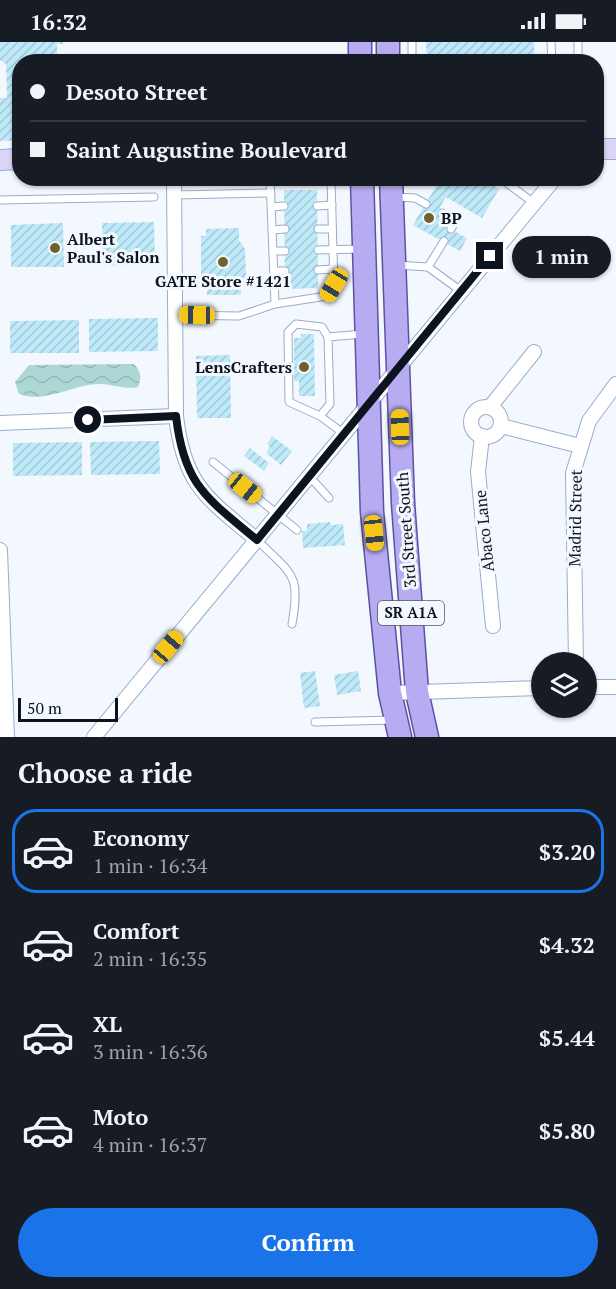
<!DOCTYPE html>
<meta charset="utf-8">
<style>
:root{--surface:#171b24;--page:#242831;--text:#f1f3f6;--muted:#9ea1a6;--line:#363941;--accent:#1a73e8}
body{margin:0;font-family:"PT Serif",serif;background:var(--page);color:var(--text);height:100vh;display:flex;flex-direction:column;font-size:22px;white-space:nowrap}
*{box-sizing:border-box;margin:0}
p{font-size:20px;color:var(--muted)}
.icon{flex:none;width:33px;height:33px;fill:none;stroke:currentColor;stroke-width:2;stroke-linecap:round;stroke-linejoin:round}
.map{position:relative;height:695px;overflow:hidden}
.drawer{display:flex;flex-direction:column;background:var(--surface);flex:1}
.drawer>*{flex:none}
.top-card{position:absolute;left:12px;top:12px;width:592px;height:132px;border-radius:24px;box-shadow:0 2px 4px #0004;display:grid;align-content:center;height:132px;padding:0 18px;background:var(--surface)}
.controls{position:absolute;left:531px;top:610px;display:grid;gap:12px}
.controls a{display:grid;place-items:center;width:66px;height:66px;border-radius:50%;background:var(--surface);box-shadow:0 2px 4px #0004;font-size:30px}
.scale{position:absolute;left:18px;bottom:15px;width:100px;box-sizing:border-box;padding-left:6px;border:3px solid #0c141f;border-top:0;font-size:16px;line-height:21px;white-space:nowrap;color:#0c141f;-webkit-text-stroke:4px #f3f8fe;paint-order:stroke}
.end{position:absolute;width:27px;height:27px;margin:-14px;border:8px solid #0c141f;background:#fff;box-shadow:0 0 0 3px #fff}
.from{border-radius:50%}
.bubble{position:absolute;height:42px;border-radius:21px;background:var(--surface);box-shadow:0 2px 4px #0004;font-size:20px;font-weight:700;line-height:42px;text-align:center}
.car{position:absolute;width:18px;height:36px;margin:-18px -9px;border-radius:8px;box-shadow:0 0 4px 2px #0007;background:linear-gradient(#f5c518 24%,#345 0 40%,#f5c518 0 76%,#345 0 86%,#f5c518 0)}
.top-card b{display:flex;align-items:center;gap:21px;height:57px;font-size:22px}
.top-card b+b{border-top:2px solid var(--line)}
.top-card i{width:15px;height:15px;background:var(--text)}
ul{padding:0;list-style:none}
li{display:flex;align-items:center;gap:18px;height:84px;margin:0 12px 9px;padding:0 6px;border:3px solid transparent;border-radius:24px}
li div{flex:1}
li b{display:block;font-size:22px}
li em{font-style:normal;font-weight:700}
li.on{border-color:var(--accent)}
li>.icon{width:54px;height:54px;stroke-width:1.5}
h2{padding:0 18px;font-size:27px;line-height:72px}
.button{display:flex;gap:12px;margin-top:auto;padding:12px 18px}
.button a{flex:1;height:69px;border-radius:36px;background:var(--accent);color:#fff;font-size:24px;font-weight:700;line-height:69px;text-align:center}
.status{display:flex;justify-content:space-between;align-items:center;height:42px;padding:0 30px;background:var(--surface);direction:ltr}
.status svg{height:16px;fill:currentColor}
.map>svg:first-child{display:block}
.water{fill:url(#water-waves)}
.building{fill:url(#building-hatch)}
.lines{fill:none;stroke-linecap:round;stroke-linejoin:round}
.lane-casing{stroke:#97adca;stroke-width:9}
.street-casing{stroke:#97adca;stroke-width:16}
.secondary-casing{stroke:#97adca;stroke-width:22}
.primary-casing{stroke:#5c52a2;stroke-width:25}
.lane{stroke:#fff;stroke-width:7}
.street{stroke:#fff;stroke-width:14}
.secondary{stroke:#dbd5f8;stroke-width:20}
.primary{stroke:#b7acf2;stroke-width:22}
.route{stroke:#0c141f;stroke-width:8}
.poi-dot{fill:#6f602e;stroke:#f3f8fe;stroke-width:2}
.labels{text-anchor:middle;stroke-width:6;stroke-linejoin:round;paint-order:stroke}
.shield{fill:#f3f8fe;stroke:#515862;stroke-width:1.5}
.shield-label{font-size:15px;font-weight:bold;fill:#0c141f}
.poi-label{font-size:16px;font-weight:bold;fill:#0c141f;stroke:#f3f8fe;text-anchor:start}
.street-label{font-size:16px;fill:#0c141f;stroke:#f3f8fe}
</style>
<div class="status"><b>16:32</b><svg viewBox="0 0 49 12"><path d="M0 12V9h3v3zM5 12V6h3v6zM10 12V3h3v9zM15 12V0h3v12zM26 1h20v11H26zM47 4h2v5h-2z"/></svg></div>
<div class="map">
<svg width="616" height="695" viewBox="0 0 616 695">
<defs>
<pattern id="water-waves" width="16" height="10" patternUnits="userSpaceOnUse" patternTransform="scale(1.5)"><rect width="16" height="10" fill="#acd7d4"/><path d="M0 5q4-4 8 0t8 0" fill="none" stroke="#93b8b6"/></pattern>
<pattern id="building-hatch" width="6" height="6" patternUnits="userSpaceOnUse" patternTransform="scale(1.5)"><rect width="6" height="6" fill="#bee9f9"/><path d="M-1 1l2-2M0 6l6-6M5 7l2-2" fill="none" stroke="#a2c7d5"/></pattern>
</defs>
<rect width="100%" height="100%" fill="#f3f8fe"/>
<path class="water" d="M134 322C141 330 142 335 138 345 124 348 113 342 99 342 73 342 46 362 19 352L15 340 29 323Z"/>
<g class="building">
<path d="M0 0H63V2H57V15H62V20H20V98L0 99V56H7L6 22 0 18Z"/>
<path d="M426 0H534L535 20H509V14L485 15V20H427Z"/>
<path d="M441 136H481L499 147 482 176 446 155 440 165 443 183 467 196 460 209 413 183Z"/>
<path d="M284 148H317L318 246 285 247Z"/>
<path d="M154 180 155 223 103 224 102 181Z"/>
<path d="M63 181 64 225H11V183Z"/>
<path d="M239 186V198L245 207 246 233 241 241V253H207V246H201V194H206V187Z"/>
<path d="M158 276V309L89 310V277Z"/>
<path d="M79 278V311H10V279Z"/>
<path d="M301 292H314L315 354H299V339H294V296H301Z"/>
<path d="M230 313 231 376H197L196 314Z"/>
<path d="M272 394 292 409 281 423 266 411 270 405 267 402Z"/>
<path d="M159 399 160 432 91 433 90 400Z"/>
<path d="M82 400V433L13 434V401Z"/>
<path d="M250 406 269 421 264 429 244 414Z"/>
<path d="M330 480 331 483 343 482 345 503 303 506 302 489H307V482Z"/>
<path d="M315 629 320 664 304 666 300 631Z"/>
<path d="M358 629 361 649 337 653 334 633Z"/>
</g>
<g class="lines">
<defs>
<g id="lane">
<path d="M412 0V20"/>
<path d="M551 0 552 20"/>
<path d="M578 0V20"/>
<path d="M270 136 275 262"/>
<path d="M504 139 534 161"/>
<path d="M174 153 271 151"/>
<path d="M395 155 415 156 426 162"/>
<path d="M0 158 154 155"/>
<path d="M317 164 332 163"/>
<path d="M272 165 284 164"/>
<path d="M442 171 455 180 451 187"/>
<path d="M318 187H332"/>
<path d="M272 188 285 187"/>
<path d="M318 208 361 207"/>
<path d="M273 209H285"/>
<path d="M396 223 428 225 461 249"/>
<path d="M428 225 444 199"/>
<path d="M318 228 333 227"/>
<path d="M274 229H285"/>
<path d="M175 273 239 274 275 262 327 254 334 244 331 137 270 139"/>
<path d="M320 374 289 360 288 290 296 282 322 285 328 295"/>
<path d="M343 391 320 374 330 362 328 295 363 292"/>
<path d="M213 420 297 488"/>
<path d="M309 434 329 456"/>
<path d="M257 498C292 533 301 531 292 582"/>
<path d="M315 680 394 678"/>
</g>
<g id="street">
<path d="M174 136 176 374C184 444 207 456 257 498"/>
<circle cx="486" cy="380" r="15"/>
<path d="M490 365 534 310"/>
<path d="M0 381 176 374"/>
<path d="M501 384 580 404"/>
<path d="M482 394 478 430 493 584"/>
<path d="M0 508 7 695"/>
<path d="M576 621 573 431 589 379 616 342"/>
<path d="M586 645H616"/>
<path d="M390 651 542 646"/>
<path d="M94 695 555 136"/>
</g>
<g id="secondary">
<path d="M597 107H616"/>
<path d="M0 118 20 117"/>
</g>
<g id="primary">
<path d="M360 0V20"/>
<path d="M388 0V20"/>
<path d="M362 136 372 470 390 651 400 695"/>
<path d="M391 136 403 461 417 650 427 695"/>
</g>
</defs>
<use href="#lane" class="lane-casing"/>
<use href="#street" class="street-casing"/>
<use href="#secondary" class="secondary-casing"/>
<use href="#primary" class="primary-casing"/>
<use href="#lane" class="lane"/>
<use href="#street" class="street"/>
<use href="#secondary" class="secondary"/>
<use href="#primary" class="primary"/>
</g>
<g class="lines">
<path class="route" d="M88 378 176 374C184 444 207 456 257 498L490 214"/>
</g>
<g class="poi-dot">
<circle cx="429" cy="176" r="6"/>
<circle cx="55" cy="206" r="6"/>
<circle cx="223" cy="220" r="6"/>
<circle cx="304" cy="325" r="6"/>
</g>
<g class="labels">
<rect class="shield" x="378" y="559" width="66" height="24" rx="4.5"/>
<g class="shield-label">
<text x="411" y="576">SR A1A</text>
</g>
<g class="poi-label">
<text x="441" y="182">BP</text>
<text x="67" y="203">Albert<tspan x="67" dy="18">Paul's Salon</tspan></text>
<text x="223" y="245" text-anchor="middle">GATE Store #1421</text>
<text x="292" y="331" text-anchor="end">LensCrafters</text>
</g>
<g class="street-label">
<text transform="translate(575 476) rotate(-89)" y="6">Madrid Street</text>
<text transform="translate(406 488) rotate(-94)" y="6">3rd Street South</text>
<text transform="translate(484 489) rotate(-96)" y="6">Abaco Lane</text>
</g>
</g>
</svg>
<div class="controls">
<a><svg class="icon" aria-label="layers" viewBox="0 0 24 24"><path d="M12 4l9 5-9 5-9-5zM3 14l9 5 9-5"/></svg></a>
</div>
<div class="scale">50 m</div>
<i class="end from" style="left:88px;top:378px"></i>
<i class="end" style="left:490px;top:214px"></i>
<div class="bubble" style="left:512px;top:194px;width:99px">1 min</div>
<i class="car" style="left:334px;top:243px;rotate:211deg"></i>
<i class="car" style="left:197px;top:273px;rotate:271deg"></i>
<i class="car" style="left:400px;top:385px;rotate:358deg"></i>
<i class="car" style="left:245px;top:446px;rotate:129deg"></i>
<i class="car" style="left:374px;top:491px;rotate:174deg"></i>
<i class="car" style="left:168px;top:605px;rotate:40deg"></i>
<div class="top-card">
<b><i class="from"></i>Desoto Street</b>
<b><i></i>Saint Augustine Boulevard</b>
</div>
</div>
<section class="drawer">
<h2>Choose a ride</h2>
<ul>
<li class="on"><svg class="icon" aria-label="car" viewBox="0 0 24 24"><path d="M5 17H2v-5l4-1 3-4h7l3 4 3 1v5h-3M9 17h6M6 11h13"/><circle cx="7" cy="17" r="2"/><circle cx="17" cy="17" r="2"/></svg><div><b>Economy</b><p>1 min · 16:34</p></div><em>$3.20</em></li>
<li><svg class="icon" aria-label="car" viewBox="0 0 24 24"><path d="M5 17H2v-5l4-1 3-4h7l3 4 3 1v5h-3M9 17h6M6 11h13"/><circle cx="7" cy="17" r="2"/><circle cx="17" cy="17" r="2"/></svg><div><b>Comfort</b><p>2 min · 16:35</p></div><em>$4.32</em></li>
<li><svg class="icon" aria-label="car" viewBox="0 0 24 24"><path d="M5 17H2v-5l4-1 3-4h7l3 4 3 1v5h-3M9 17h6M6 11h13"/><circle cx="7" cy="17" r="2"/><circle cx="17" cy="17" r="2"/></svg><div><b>XL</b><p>3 min · 16:36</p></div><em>$5.44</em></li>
<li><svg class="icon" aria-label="car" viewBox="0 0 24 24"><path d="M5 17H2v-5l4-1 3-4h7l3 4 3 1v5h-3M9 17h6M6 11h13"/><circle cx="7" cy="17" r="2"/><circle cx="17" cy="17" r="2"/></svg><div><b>Moto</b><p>4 min · 16:37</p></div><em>$5.80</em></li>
</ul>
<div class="button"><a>Confirm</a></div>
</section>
